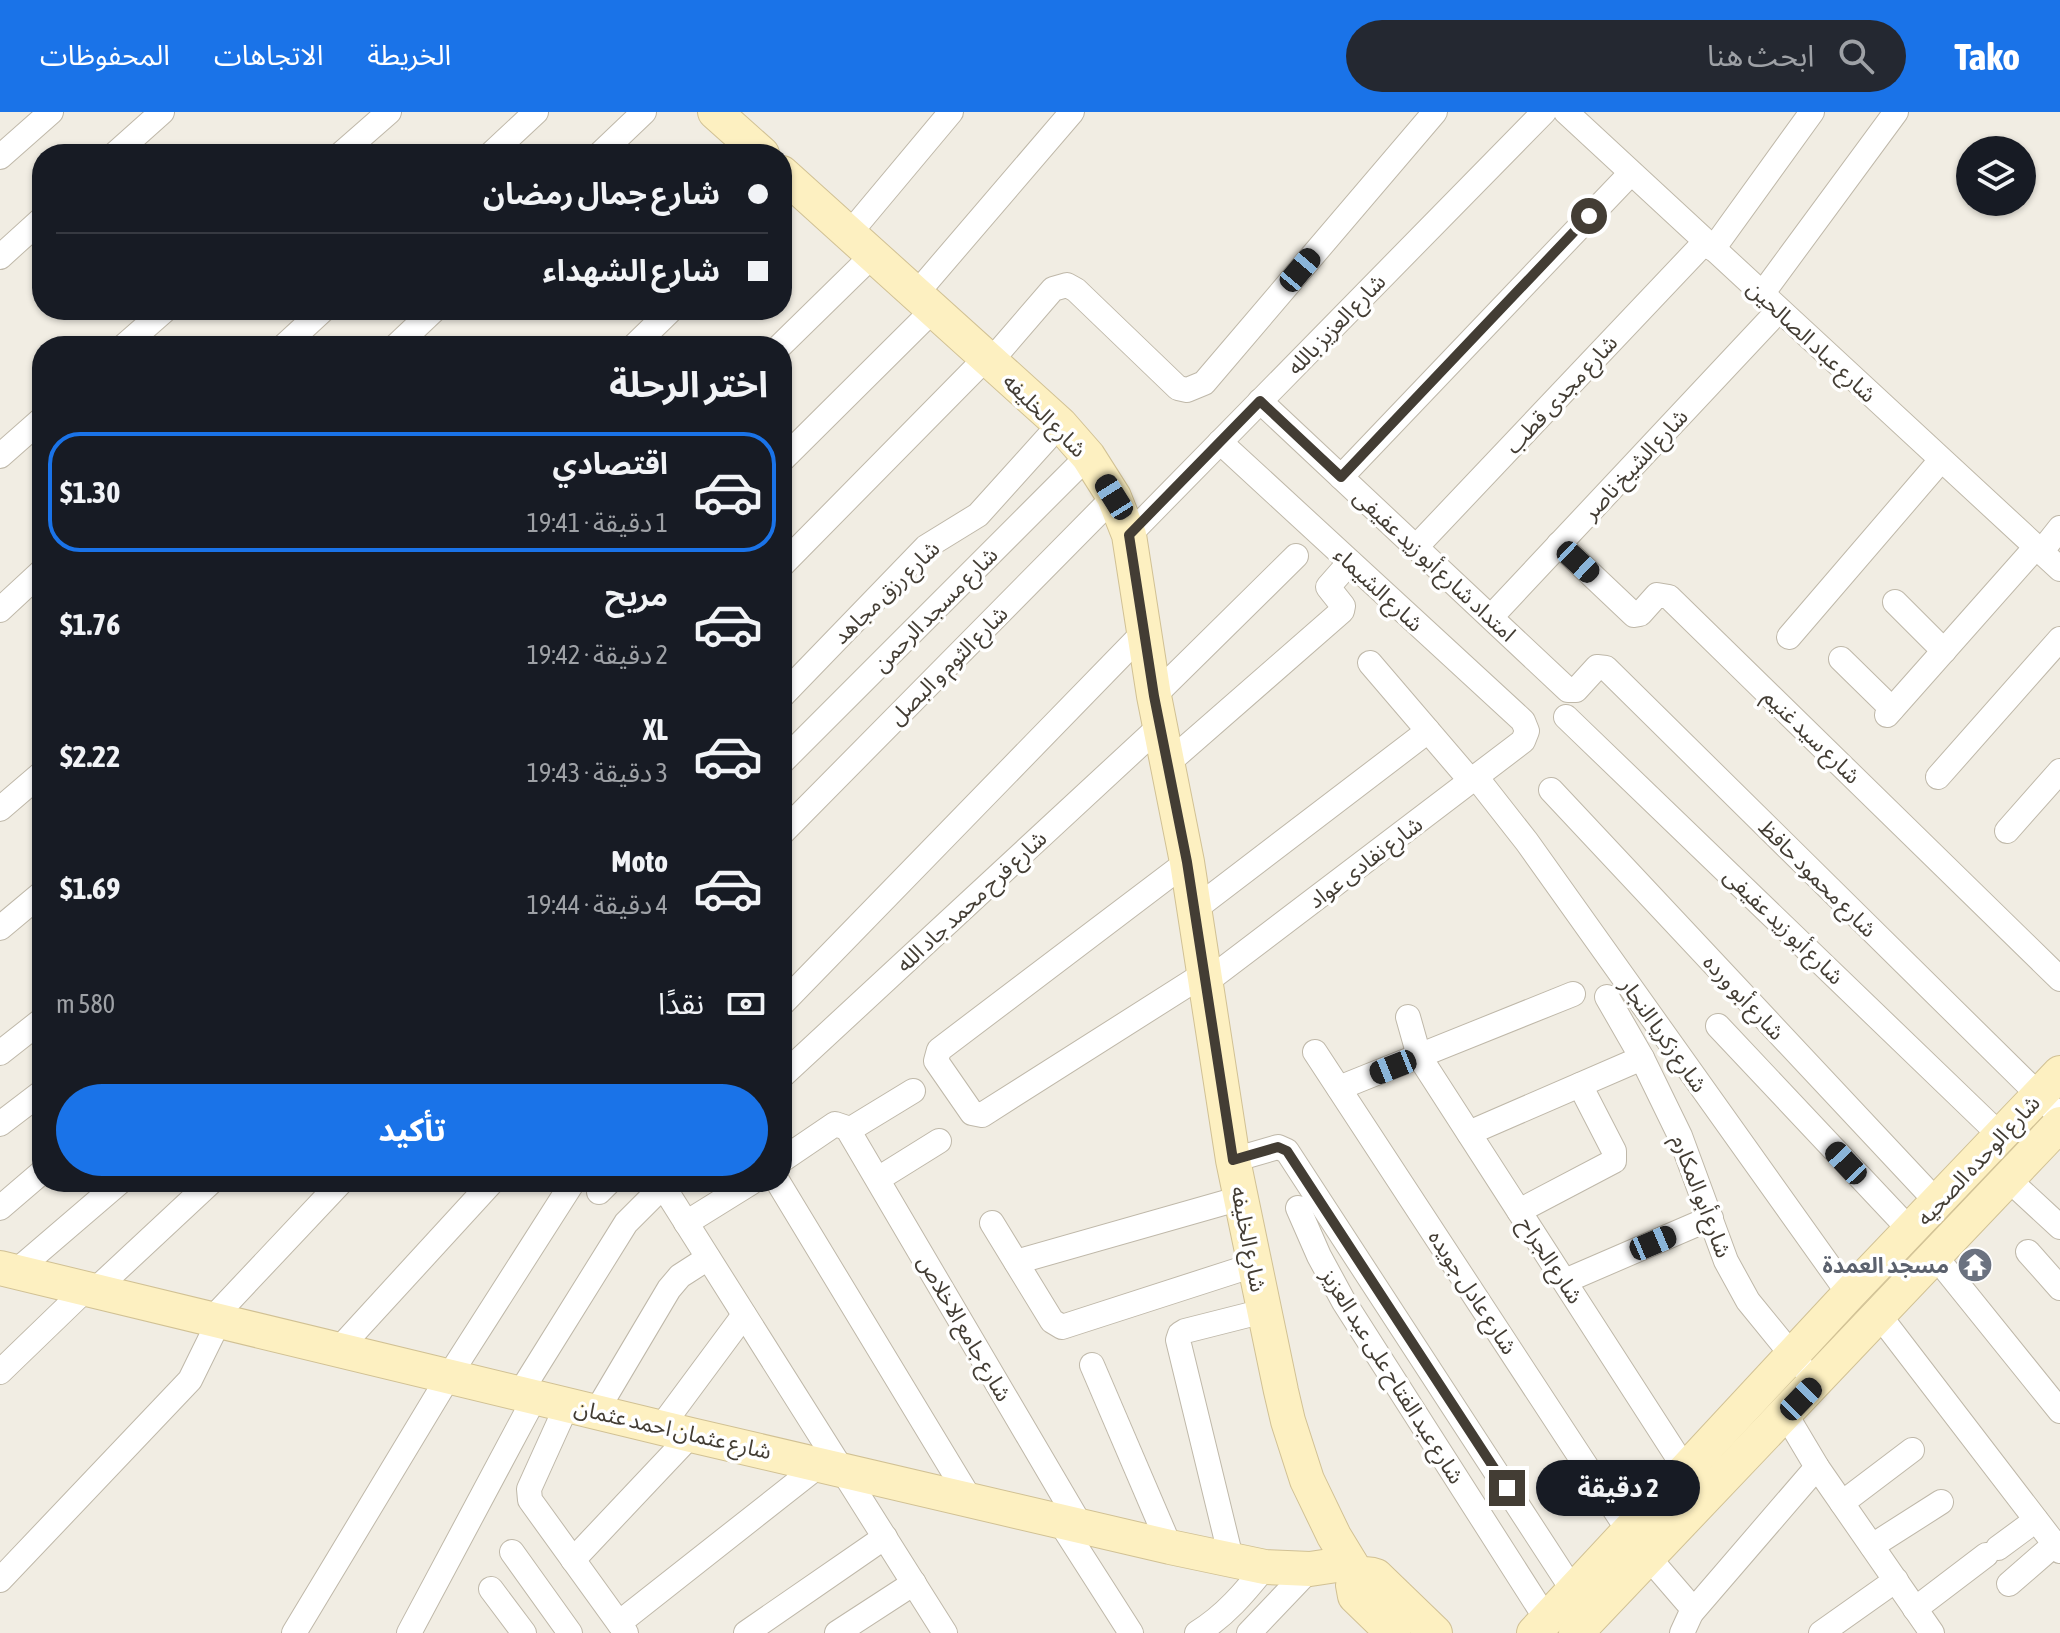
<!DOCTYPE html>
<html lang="ar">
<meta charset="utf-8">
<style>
:root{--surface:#171b24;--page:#242831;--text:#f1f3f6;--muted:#9ea1a6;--line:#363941;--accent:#1a73e8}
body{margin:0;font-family:"Asap Condensed","Noto Sans Arabic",sans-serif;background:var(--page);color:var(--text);direction:rtl;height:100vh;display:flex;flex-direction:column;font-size:30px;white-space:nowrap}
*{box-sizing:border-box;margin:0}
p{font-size:26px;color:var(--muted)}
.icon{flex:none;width:44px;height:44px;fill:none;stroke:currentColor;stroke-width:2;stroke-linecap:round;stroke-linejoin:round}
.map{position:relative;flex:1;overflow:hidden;direction:ltr}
.details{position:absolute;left:32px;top:224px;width:760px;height:856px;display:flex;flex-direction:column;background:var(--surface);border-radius:32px;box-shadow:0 2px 6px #0004;direction:rtl}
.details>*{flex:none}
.guide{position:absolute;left:32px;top:32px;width:760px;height:176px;border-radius:32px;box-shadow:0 2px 6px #0004;direction:rtl;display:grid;align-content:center;height:176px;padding:0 24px;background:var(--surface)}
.buttons{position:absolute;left:1956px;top:24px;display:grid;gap:16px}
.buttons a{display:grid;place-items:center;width:80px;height:80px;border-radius:50%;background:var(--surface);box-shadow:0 2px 6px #0004;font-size:40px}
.end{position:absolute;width:36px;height:36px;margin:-18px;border:10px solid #433d34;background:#fff;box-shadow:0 0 0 4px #fff}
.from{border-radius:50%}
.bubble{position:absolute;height:56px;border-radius:28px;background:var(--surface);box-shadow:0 2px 6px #0004;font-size:26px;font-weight:700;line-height:56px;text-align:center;direction:rtl}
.car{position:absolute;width:24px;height:48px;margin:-24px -12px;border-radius:10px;box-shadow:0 0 6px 2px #0007;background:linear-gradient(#222 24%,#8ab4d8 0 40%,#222 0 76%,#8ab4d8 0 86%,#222 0)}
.guide b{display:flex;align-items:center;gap:28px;height:76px;font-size:30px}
.guide b+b{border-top:2px solid var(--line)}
.guide i{width:20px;height:20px;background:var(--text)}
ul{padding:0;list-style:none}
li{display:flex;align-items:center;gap:24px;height:120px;margin:0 16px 12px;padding:0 8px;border:4px solid transparent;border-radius:32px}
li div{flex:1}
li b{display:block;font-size:30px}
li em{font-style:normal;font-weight:700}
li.current{border-color:var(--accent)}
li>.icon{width:72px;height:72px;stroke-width:1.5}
h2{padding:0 24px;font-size:36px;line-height:96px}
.pay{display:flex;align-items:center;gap:20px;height:88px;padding:0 24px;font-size:30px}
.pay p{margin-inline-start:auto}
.button{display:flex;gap:16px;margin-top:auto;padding:16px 24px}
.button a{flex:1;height:92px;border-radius:48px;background:var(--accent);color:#fff;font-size:32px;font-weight:700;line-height:92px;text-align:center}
header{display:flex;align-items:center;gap:48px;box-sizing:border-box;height:112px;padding:0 40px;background:var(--accent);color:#fff}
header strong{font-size:38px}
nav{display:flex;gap:44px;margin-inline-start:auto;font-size:28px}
.search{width:560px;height:72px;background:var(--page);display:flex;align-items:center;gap:20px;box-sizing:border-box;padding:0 28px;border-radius:44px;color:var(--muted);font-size:30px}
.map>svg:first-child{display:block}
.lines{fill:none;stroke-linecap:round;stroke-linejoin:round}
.street-casing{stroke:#bfb8a9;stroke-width:26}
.secondary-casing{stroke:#d1c194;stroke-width:36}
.street{stroke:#fff;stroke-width:24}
.secondary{stroke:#fdf0c1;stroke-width:34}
.route{stroke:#433d34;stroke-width:10}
.labels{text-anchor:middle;stroke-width:7;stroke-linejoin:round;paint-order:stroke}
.street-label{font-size:22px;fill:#433d34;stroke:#fff}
.worship-label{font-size:22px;font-weight:bold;fill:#5b616d;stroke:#fff;text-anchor:end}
</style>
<header>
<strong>Tako</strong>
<div class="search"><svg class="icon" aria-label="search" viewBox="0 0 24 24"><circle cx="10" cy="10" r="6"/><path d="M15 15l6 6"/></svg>ابحث هنا</div>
<nav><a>الخريطة</a><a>الاتجاهات</a><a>المحفوظات</a></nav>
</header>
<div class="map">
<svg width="2060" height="1521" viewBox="0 0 2060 1521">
<rect width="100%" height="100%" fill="#f1ede3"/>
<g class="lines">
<defs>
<g id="street">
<path d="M1566 0 2060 457"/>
<path d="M115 42 162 0"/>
<path d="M341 42 389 0"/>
<path d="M491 42 536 0"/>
<path d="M600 42 644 0"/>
<path d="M0 45 51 0"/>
<path d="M849 122 951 0"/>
<path d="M1713 137 1812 0"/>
<path d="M0 145 42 107"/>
<path d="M916 182 1072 0"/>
<path d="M1762 182 1896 0"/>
<path d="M124 234 165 198"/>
<path d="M284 234 323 198"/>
<path d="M396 234 434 198"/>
<path d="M634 234 671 198"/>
<path d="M780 234 873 143"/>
<path d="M990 250 1053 177 1067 173 1076 178 1178 276 1187 278 1204 271 1435 0"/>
<path d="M1260 289 1568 578H1576L1597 555 1606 556 2060 1004"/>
<path d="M0 344 42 307"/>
<path d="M782 348 933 198"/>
<path d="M1341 365 1631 61"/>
<path d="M1129 423 1544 0"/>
<path d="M1559 432 1634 503 1640 502 1657 483 1669 485 2060 867"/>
<path d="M1416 435 1705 130"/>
<path d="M2041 440 2060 416"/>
<path d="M782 453 986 246"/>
<path d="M1895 490 1944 539"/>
<path d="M0 498 42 459"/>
<path d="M1491 505 1779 198"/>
<path d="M1789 525 1941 348"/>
<path d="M1841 547 1892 597"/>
<path d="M1370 551 1471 669"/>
<path d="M782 584 926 435 978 403 1060 312"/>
<path d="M1154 584 1296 444"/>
<path d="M1887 603 2036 435"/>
<path d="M1566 605 2001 1024"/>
<path d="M782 650 1088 344"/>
<path d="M1168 651 1342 499 1343 494 1328 475 1350 450"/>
<path d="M1476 665 1527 730 1849 1182"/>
<path d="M1938 665 2060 527"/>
<path d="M1551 678 1938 1091"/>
<path d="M0 697 42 661"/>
<path d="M2007 719 2060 659"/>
<path d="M782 721 1114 385"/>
<path d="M1187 750 939 938 936 949 972 1001 982 1003 1204 862"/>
<path d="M1195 797 1428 619"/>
<path d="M0 816 42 781"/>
<path d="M1206 870 1523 629 1527 619 1523 609 1220 330"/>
<path d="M1607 885 1642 946 1680 1024 1726 1149 1748 1189 1801 1254"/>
<path d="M782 892 1144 520"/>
<path d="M1408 905 1419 944 1693 1369"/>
<path d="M1718 914 1911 1119"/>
<path d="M1315 940 1630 1421"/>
<path d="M0 941 42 908"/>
<path d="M782 964 1160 614"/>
<path d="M1339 976 1573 882"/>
<path d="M0 1012 42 980"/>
<path d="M849 1018 913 979"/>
<path d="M1469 1021 1642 946"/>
<path d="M782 1048 835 1012 847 1016 1081 1414"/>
<path d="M1233 1048 1278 1035 1287 1039 1574 1480"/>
<path d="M878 1067 939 1029"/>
<path d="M2008 1067 2060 1115"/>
<path d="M778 1070 970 1387"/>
<path d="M663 1074 945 1521"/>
<path d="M599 1080 609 1070"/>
<path d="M0 1096 42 1060"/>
<path d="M1298 1096 1319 1144 1344 1190 1547 1508"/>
<path d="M1519 1099 1614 1049V1039L1580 973"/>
<path d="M686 1111 752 1070"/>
<path d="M992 1111 1052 1209 1062 1215 1254 1153"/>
<path d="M2028 1140 2060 1176"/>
<path d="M1935 1144 2060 1299"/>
<path d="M1016 1150 1241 1086"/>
<path d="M15 1160 120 1070"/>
<path d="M1565 1169 1711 1106"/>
<path d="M93 1180 211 1070"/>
<path d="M1879 1203 2060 1439"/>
<path d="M211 1208 341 1070"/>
<path d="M338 1238 492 1070"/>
<path d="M1092 1253 1170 1435"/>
<path d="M0 1260 85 1178"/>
<path d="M520 1281 626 1111 667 1070"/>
<path d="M567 1293 529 1377 530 1388 626 1521"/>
<path d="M596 1300 669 1177 680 1164 708 1146"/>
<path d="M1786 1303 1817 1355 1932 1521"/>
<path d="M661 1315 744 1203"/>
<path d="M1842 1391 1912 1338"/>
<path d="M1060 1410 1131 1521"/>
<path d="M1872 1434 1941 1390"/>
<path d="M1998 1436 2036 1408"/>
<path d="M512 1440 570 1521"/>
<path d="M1231 1446 1178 1228 1180 1222 1185 1219 1264 1199"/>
<path d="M1649 1446 1693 1497 1682 1521"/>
<path d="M573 1448 691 1323"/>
<path d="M0 1468 190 1268 219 1209"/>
<path d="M2009 1472 2055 1432"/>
<path d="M491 1477 524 1521"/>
<path d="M1915 1497 1986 1443"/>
<path d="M1693 1499 1817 1355"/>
<path d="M619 1511 822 1351"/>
<path d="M294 1521 449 1264 573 1070"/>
<path d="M409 1521 535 1285"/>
<path d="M746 1521 885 1425"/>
<path d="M837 1521 914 1471"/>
<path d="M1197 1521C1225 1504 1245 1480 1265 1455"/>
<path d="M1249 1521 1310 1457"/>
<path d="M1821 1521 1896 1468"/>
</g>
<g id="secondary">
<path d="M715 0 762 42"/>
<path d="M782 61 1060 312 1088 344 1114 385 1129 423 1154 584 1187 750 1233 1048 1281 1279 1288 1309 1307 1368 1334 1424 1359 1465"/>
<path d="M0 1156 691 1323 1170 1435 1265 1455 1310 1457 1350 1451"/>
<path d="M1393 1521 1355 1484 1353 1473C1358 1463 1366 1460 1376 1464L1435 1521"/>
<path d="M1534 1521 1849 1182 2060 961"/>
<path d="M1576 1521 2060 1012"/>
</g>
</defs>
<use href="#street" class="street-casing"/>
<use href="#secondary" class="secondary-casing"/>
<use href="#street" class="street"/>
<use href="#secondary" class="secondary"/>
</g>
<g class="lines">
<path class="route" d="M1507 1376 1287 1039 1278 1035 1233 1048 1187 750 1154 584 1129 423 1260 289 1341 365 1589 104"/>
</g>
<defs>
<symbol id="temple-disc" viewBox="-11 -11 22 22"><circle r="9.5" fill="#6b7280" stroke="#fff"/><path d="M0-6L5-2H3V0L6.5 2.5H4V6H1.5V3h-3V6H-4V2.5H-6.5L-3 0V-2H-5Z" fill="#fff"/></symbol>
</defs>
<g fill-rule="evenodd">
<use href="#temple-disc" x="1955" y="1133" width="40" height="40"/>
</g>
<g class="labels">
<g class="street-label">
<text transform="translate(1336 212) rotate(-46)" y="8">شارع العزيز بالله</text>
<text transform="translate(1812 229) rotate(43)" y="8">شارع عباد الصالحين</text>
<text transform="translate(1561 282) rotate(-47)" y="8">شارع مجدى قطب</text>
<text transform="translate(1045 303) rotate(45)" y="8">شارع الخليفه</text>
<text transform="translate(1635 352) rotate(-47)" y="8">شارع الشيخ ناصر</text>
<text transform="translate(1435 453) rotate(43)" y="8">امتداد شارع أبو زيد عفيفى</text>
<text transform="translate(1379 477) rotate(43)" y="8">شارع الشيماء</text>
<text transform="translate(886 480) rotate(-44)" y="8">شارع رزق مجاهد</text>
<text transform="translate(935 497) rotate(-45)" y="8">شارع مسجد الرحمن</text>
<text transform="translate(948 553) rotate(-45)" y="8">شارع الثوم و البصل</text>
<text transform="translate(1812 624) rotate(44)" y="8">شارع سيد غنيم</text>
<text transform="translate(1365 750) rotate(-37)" y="8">شارع نفادى عواد</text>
<text transform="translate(1818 766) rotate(45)" y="8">شارع محمود حافظ</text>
<text transform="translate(971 789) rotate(-43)" y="8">شارع فرح محمد جاد الله</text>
<text transform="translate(1784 814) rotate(44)" y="8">شارع أبو زيد عفيفى</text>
<text transform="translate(1744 885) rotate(47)" y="8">شارع أبو ورده</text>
<text transform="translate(1664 923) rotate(55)" y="8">شارع زكريا النجار</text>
<text transform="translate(1978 1048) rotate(-47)" y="8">شارع الوحده الصحيه</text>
<text transform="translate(1702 1084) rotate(69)" y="8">شارع أبو المكارم</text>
<text transform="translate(1249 1127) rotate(79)" y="8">شارع الخليفه</text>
<text transform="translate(1551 1148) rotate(57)" y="8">شارع الجراح</text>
<text transform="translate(1473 1180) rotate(57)" y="8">شارع عادل جويده</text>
<text transform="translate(965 1216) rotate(60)" y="8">شارع جامع الاخلاص</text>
<text transform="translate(1393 1264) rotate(58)" y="8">شارع عبد الفتاح على عبد العزيز</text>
<text transform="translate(673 1317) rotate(13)" y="8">شارع عثمان احمد عثمان</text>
</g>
<g class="worship-label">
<text x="1949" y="1161">مسجد العمدة</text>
</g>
</g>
</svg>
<div class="buttons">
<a><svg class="icon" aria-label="layers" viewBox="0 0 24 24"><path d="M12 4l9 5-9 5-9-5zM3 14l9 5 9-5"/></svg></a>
</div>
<i class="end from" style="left:1589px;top:104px"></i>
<i class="end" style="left:1507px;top:1376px"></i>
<div class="bubble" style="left:1536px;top:1348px;width:164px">2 دقيقة</div>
<i class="car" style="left:1300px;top:158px;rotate:40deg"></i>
<i class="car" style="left:1114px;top:385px;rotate:328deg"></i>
<i class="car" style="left:1578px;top:450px;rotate:133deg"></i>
<i class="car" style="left:1393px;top:955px;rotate:248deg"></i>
<i class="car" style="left:1846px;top:1051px;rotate:317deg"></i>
<i class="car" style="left:1653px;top:1131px;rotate:67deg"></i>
<i class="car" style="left:1801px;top:1287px;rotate:44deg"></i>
<div class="guide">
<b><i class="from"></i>شارع جمال رمضان</b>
<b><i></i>شارع الشهداء</b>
</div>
<section class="details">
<h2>اختر الرحلة</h2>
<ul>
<li class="current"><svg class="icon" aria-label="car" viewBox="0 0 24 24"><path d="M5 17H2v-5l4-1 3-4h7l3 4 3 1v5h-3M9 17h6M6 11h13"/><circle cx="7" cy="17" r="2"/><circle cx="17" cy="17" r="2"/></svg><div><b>اقتصادي</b><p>1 دقيقة · 19:41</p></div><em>$1.30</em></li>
<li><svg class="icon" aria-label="car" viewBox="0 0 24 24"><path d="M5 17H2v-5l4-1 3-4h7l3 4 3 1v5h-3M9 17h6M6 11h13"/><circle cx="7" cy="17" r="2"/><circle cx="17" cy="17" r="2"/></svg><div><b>مريح</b><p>2 دقيقة · 19:42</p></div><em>$1.76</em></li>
<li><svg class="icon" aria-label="car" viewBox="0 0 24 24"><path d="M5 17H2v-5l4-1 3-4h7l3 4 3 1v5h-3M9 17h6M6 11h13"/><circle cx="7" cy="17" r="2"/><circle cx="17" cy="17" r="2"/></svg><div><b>XL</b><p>3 دقيقة · 19:43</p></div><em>$2.22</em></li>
<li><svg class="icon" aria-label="car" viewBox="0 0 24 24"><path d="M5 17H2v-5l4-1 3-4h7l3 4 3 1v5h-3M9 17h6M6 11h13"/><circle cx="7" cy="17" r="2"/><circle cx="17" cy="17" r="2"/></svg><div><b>Moto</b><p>4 دقيقة · 19:44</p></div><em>$1.69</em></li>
</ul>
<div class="pay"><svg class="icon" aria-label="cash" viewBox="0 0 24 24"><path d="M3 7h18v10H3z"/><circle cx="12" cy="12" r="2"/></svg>نقدًا<p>580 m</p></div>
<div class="button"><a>تأكيد</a></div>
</section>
</div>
